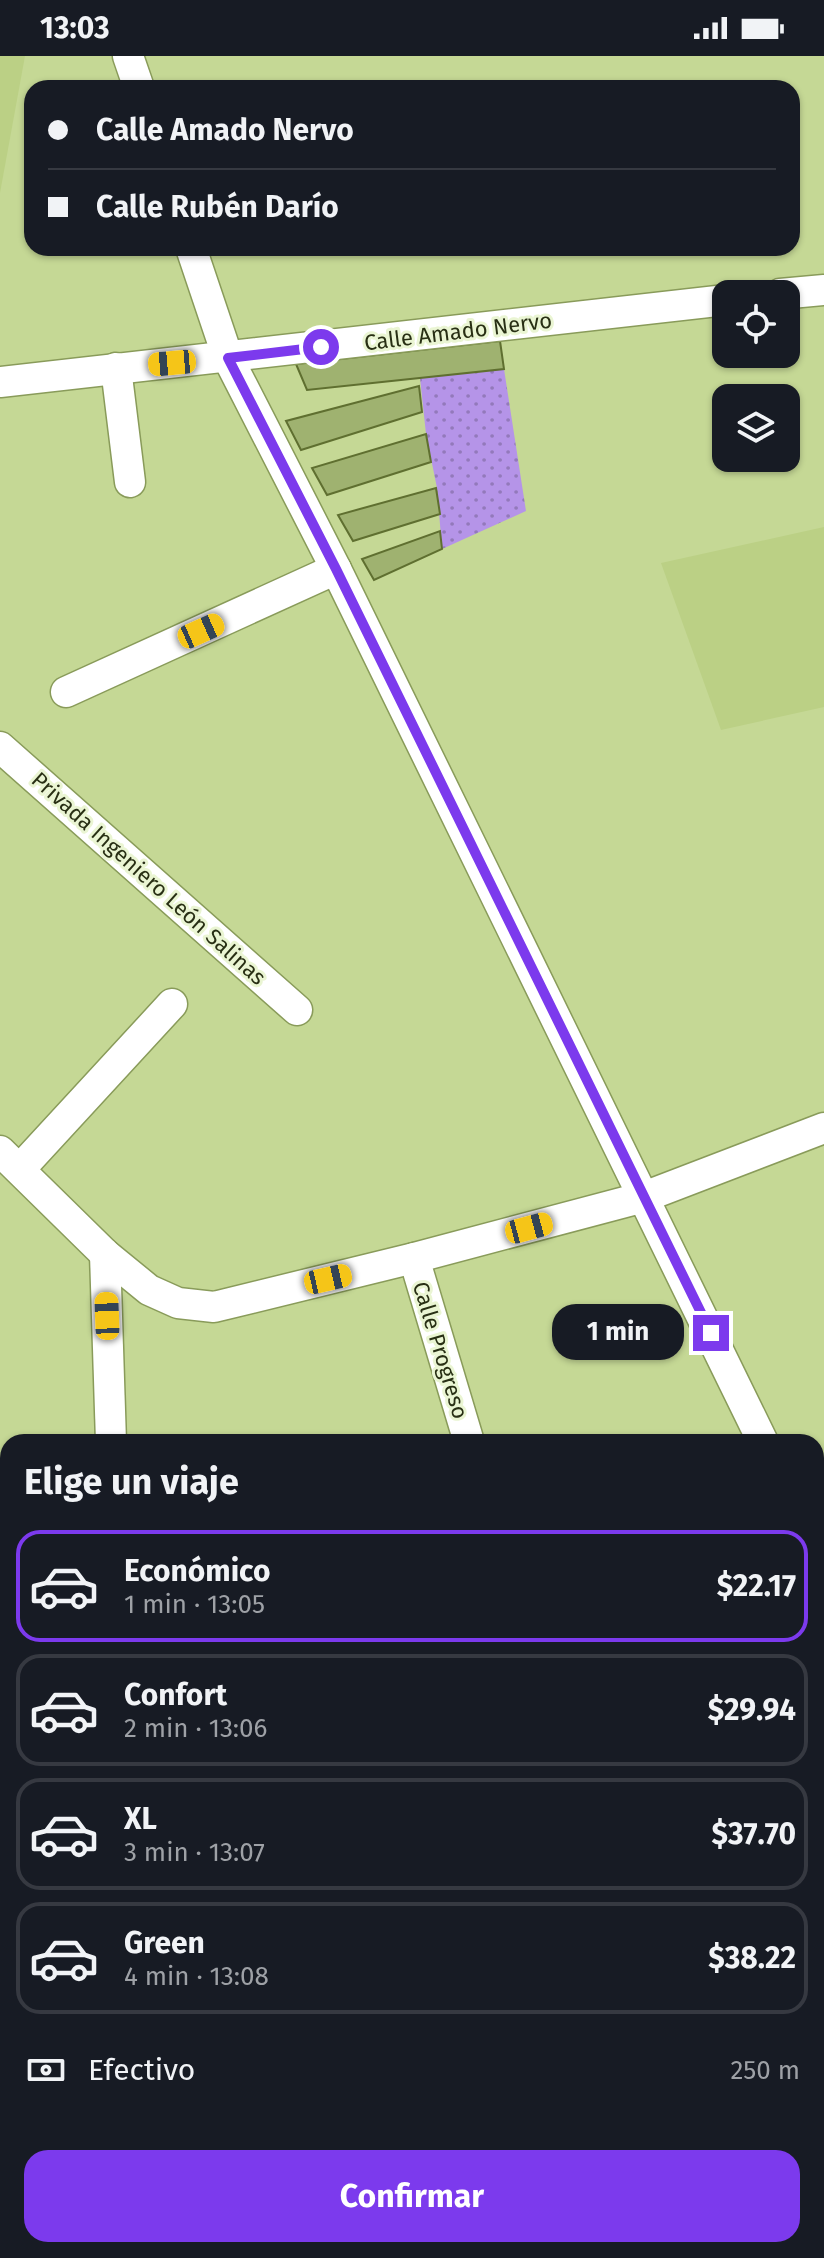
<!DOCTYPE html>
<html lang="es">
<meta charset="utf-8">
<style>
:root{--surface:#171b24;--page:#20242c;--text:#f1f3f6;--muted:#9ea1a6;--line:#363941;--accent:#7c3aed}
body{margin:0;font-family:"Fira Sans",sans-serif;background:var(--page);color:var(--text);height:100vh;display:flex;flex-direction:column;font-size:30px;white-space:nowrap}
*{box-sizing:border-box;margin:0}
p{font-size:26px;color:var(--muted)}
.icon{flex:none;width:44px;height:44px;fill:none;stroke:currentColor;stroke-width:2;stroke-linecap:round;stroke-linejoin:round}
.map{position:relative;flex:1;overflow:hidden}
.details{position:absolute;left:0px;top:1378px;width:824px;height:824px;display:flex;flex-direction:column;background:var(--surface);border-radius:24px 24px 0 0;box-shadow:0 2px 6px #0004}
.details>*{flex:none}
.top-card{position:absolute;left:24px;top:24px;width:776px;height:176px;border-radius:24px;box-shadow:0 2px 6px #0004;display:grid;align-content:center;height:176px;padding:0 24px;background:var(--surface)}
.tools{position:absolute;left:712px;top:224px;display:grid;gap:16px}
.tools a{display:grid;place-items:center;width:88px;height:88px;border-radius:16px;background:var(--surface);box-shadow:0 2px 6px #0004;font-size:40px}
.end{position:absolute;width:36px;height:36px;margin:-18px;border:10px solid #7c3aed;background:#fff;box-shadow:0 0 0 4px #fff}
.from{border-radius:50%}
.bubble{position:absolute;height:56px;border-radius:24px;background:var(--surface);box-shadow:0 2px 6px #0004;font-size:26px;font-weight:700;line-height:56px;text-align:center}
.car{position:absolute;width:24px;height:48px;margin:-24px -12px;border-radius:10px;box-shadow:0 0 6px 2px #0007;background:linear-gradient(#f5c518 24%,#345 0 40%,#f5c518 0 76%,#345 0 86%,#f5c518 0)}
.top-card b{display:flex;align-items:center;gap:28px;height:76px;font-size:30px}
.top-card b+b{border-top:2px solid var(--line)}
.top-card i{width:20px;height:20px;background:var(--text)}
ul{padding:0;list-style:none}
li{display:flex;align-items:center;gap:24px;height:112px;margin:0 16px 12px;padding:0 8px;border:4px solid var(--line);border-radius:24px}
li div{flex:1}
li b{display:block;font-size:30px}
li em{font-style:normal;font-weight:700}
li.current{border-color:var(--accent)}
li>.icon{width:72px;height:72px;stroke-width:1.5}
h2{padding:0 24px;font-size:36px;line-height:96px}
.pay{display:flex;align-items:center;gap:20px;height:88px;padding:0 24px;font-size:30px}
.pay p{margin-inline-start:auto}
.button{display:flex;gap:16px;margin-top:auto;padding:16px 24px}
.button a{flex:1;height:92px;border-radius:24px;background:var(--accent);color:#fff;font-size:32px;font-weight:700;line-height:92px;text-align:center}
.status{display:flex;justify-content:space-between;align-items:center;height:56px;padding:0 40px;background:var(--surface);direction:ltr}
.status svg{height:22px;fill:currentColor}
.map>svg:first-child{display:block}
.built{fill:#bbd085}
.grass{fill:url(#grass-dots)}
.building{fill:#9fb270;stroke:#5f6f30;stroke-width:2}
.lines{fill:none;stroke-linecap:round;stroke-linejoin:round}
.minor-casing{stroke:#899b5a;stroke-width:33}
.secondary-casing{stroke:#899b5a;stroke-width:45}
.minor{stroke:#fff;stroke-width:30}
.secondary{stroke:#fff;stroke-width:42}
.route{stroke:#7c3aed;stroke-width:10}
.labels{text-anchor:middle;stroke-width:6;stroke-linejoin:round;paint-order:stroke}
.street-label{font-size:22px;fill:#282f14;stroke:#eaf5d3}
</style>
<div class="status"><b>13:03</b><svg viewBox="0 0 49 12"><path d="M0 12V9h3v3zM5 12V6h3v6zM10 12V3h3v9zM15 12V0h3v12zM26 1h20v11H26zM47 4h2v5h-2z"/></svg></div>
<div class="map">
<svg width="824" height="2202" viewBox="0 0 824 2202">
<defs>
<pattern id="grass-dots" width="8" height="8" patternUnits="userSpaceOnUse" patternTransform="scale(2)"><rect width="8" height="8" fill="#b594e8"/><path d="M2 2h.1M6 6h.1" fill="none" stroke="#9379bb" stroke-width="1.8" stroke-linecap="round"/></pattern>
</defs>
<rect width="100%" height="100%" fill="#c5d895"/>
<g class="built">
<path d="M0 0H25L0 137Z"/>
<path d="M824 471V651L721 674 661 507Z"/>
</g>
<path class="grass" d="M504 313 526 455 442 493 437 432 426 378 420 322Z"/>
<g class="building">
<path d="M500 285 504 313 307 334 296 308Z"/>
<path d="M419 330 422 356 301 394 286 365Z"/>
<path d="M426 378 431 406 327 439 312 412Z"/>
<path d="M436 432 440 458 353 485 338 459Z"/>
<path d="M440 475 442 493 374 524 362 503Z"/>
</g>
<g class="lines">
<defs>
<g id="minor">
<path d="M128 0 139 32"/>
<path d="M191 192 228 302 336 513 763 1386"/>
<path d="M780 238 824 234"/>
<path d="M116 312 130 426"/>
<path d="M0 326 726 244"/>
<path d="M66 636 336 513"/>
<path d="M0 691 297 954"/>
<path d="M0 1095 105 1198 149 1234 178 1247 214 1251 414 1202 644 1141 824 1072"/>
<path d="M20 1113 172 948"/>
<path d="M105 1198 111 1386"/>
<path d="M414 1202 469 1386"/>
<path d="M816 1494 824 1511"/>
<path d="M0 1597H8"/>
<path d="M0 1880 8 1877"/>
<path d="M0 2086 8 2082"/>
<path d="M542 2194 548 2202"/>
</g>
<g id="secondary">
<path d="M816 2032 824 2042"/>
<path d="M202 2202 219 2194"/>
</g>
</defs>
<use href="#minor" class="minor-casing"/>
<use href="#secondary" class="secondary-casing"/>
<use href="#minor" class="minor"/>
<use href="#secondary" class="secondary"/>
</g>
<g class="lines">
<path class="route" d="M321 291 228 302 336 513 711 1277"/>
</g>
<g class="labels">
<g class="street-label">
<text transform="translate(458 275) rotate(-7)" y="8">Calle Amado Nervo</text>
<text transform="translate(149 822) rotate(42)" y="8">Privada Ingeniero León Salinas</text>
<text transform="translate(441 1294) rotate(73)" y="8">Calle Progreso</text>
</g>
</g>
</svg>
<div class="tools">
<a><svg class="icon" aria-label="locate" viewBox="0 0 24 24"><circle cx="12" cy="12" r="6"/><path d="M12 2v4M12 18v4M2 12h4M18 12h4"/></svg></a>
<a><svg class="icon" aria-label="layers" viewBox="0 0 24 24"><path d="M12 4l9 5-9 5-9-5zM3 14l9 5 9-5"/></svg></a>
</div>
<i class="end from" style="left:321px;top:291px"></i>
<i class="end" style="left:711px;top:1277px"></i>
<div class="bubble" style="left:552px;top:1248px;width:132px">1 min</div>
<i class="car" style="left:172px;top:307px;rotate:265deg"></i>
<i class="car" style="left:201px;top:575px;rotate:66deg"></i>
<i class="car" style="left:529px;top:1172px;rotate:75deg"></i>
<i class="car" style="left:328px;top:1223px;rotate:77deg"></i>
<i class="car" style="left:107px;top:1260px;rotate:358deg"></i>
<div class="top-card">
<b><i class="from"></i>Calle Amado Nervo</b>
<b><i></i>Calle Rubén Darío</b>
</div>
<section class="details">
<h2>Elige un viaje</h2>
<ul>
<li class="current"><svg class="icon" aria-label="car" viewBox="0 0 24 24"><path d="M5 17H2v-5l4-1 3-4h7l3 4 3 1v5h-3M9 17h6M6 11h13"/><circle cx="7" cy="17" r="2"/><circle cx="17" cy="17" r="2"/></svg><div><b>Económico</b><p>1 min · 13:05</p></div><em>$22.17</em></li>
<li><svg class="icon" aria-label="car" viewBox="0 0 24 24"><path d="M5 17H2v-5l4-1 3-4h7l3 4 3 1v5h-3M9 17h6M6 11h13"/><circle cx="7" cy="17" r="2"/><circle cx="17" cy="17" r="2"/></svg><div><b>Confort</b><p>2 min · 13:06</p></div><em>$29.94</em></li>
<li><svg class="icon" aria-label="car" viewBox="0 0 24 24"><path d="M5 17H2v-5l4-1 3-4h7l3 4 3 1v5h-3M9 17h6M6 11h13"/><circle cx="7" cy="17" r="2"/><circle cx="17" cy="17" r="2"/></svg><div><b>XL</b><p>3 min · 13:07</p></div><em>$37.70</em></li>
<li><svg class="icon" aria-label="car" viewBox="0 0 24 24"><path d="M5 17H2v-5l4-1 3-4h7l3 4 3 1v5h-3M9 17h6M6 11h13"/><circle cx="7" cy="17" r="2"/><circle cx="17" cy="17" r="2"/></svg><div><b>Green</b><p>4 min · 13:08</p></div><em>$38.22</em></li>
</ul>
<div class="pay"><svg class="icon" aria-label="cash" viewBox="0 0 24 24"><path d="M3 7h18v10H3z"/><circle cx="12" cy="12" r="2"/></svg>Efectivo<p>250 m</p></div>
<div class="button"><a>Confirmar</a></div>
</section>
</div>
